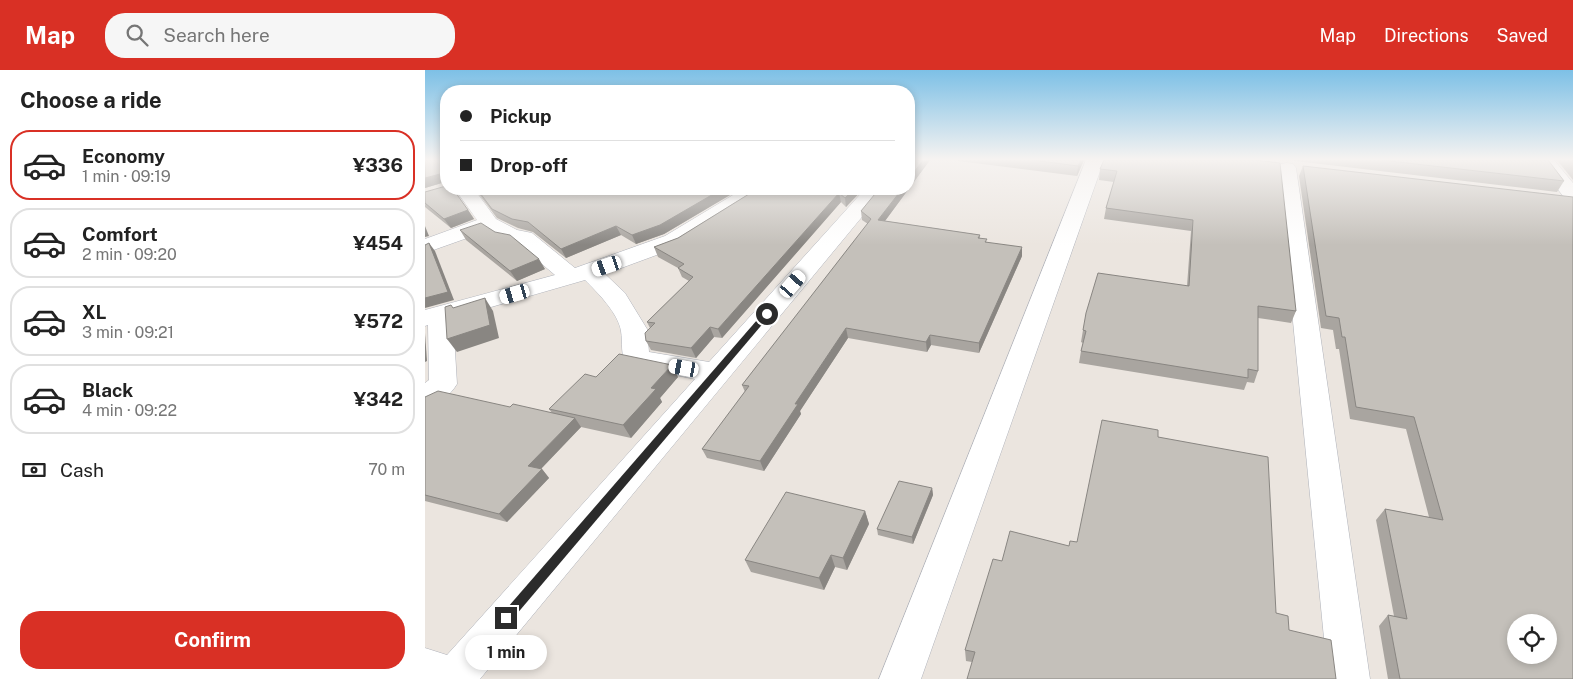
<!DOCTYPE html>
<meta charset="utf-8">
<style>
:root{--surface:#fff;--page:#f6f6f6;--text:#222;--muted:#767676;--line:#e0e0e0;--accent:#d93025}
body{margin:0;font-family:"Public Sans",sans-serif;background:var(--page);color:var(--text);height:100vh;display:flex;flex-direction:column;font-size:19px;white-space:nowrap}
*{box-sizing:border-box;margin:0}
p{font-size:16px;color:var(--muted)}
.icon{flex:none;width:28px;height:28px;fill:none;stroke:currentColor;stroke-width:2;stroke-linecap:round;stroke-linejoin:round}
.map{position:relative;flex:1;overflow:hidden}
.details{display:flex;flex-direction:column;background:var(--surface);width:425px}
.details>*{flex:none}
.banner{position:absolute;left:15px;top:15px;width:475px;height:110px;border-radius:20px;box-shadow:0 2px 8px #0003;display:grid;align-content:center;height:110px;padding:0 20px;background:var(--surface)}
.tools{position:absolute;left:1082px;top:544px;display:grid;gap:10px}
.tools a{display:grid;place-items:center;width:50px;height:50px;border-radius:50%;background:var(--surface);box-shadow:0 2px 8px #0003;font-size:25px}
.end{position:absolute;width:22px;height:22px;margin:-11px;border:6px solid #2b2b2b;background:#fff;box-shadow:0 0 0 2px #fff}
.from{border-radius:50%}
.bubble{position:absolute;height:35px;border-radius:18px;background:var(--surface);box-shadow:0 2px 8px #0003;font-size:16px;font-weight:700;line-height:35px;text-align:center}
.car{position:absolute;width:15px;height:30px;margin:-15px -8px;border-radius:6px;box-shadow:0 0 4px 1px #0007;background:linear-gradient(#fff 24%,#345 0 40%,#fff 0 76%,#345 0 86%,#fff 0)}
.banner b{display:flex;align-items:center;gap:18px;height:48px;font-size:19px}
.banner b+b{border-top:1px solid var(--line)}
.banner i{width:12px;height:12px;background:var(--text)}
ul{padding:0;list-style:none}
li{display:flex;align-items:center;gap:15px;height:70px;margin:0 10px 8px;padding:0 10px;border:2px solid var(--line);border-radius:20px}
li div{flex:1}
li b{display:block;font-size:19px}
li em{font-style:normal;font-weight:700}
li.active{border-color:var(--accent)}
li>.icon{width:45px;height:45px;stroke-width:1.5}
h2{padding:0 20px;font-size:22px;line-height:60px}
.pay{display:flex;align-items:center;gap:12px;height:55px;padding:0 20px;font-size:19px}
.pay p{margin-inline-start:auto}
.cta{display:flex;gap:10px;margin-top:auto;padding:10px 20px}
.cta a{flex:1;height:58px;border-radius:20px;background:var(--accent);color:#fff;font-size:20px;font-weight:700;line-height:58px;text-align:center}
header{display:flex;align-items:center;gap:30px;box-sizing:border-box;height:70px;padding:0 25px;background:var(--accent);color:#fff}
header strong{font-size:24px}
nav{display:flex;gap:28px;margin-inline-start:auto;font-size:18px}
.search{width:350px;height:45px;background:var(--page);display:flex;align-items:center;gap:12px;box-sizing:border-box;padding:0 18px;border-radius:20px;color:var(--muted);font-size:19px}
main{display:flex;flex:1;min-height:0}
.map>svg:first-child{display:block}
.lines{fill:none;stroke-linecap:round;stroke-linejoin:round}
.minor-casing{stroke:#afb2ba;stroke-width:1}
.minor{fill:#fff;fill-rule:evenodd}
.wall{fill:#a9a5a0}
.shaded-wall{fill:#898682}
.building{fill:#c4c0ba;stroke:#898682;fill-rule:evenodd}
.route{fill:#2b2b2b}
</style>
<header>
<strong>Map</strong>
<div class="search"><svg class="icon" aria-label="search" viewBox="0 0 24 24"><circle cx="10" cy="10" r="6"/><path d="M15 15l6 6"/></svg>Search here</div>
<nav><a>Map</a><a>Directions</a><a>Saved</a></nav>
</header>
<main>
<section class="details">
<h2>Choose a ride</h2>
<ul>
<li class="active"><svg class="icon" aria-label="car" viewBox="0 0 24 24"><path d="M5 17H2v-5l4-1 3-4h7l3 4 3 1v5h-3M9 17h6M6 11h13"/><circle cx="7" cy="17" r="2"/><circle cx="17" cy="17" r="2"/></svg><div><b>Economy</b><p>1 min · 09:19</p></div><em>¥336</em></li>
<li><svg class="icon" aria-label="car" viewBox="0 0 24 24"><path d="M5 17H2v-5l4-1 3-4h7l3 4 3 1v5h-3M9 17h6M6 11h13"/><circle cx="7" cy="17" r="2"/><circle cx="17" cy="17" r="2"/></svg><div><b>Comfort</b><p>2 min · 09:20</p></div><em>¥454</em></li>
<li><svg class="icon" aria-label="car" viewBox="0 0 24 24"><path d="M5 17H2v-5l4-1 3-4h7l3 4 3 1v5h-3M9 17h6M6 11h13"/><circle cx="7" cy="17" r="2"/><circle cx="17" cy="17" r="2"/></svg><div><b>XL</b><p>3 min · 09:21</p></div><em>¥572</em></li>
<li><svg class="icon" aria-label="car" viewBox="0 0 24 24"><path d="M5 17H2v-5l4-1 3-4h7l3 4 3 1v5h-3M9 17h6M6 11h13"/><circle cx="7" cy="17" r="2"/><circle cx="17" cy="17" r="2"/></svg><div><b>Black</b><p>4 min · 09:22</p></div><em>¥342</em></li>
</ul>
<div class="pay"><svg class="icon" aria-label="cash" viewBox="0 0 24 24"><path d="M3 7h18v10H3z"/><circle cx="12" cy="12" r="2"/></svg>Cash<p>70 m</p></div>
<div class="cta"><a>Confirm</a></div>
</section>
<div class="map">
<svg width="1148" height="609" viewBox="0 0 1148 609">
<rect width="100%" height="100%" fill="#ebe5df"/>
<g class="lines">
<defs>
<g id="minor">
<path d="M661 90H679L496 609H454Z"/>
<path d="M1111 90H1129L1148 113V132L1141 130Z"/>
<path d="M862 93 868 94 871 98 945 609H903L853 98 856 94Z"/>
<path d="M30 119H49L71 149 92 160 107 163 150 198 240 166 318 119H340L338 123 256 176 180 204 200 223 222 259 224 282 284 292 440 119H460L55 609H0V578L22 585 270 309 202 295C195 285 198 273 196 261 193 243 173 223 160 210L28 248 32 314C25 326 13 334 0 338V313L4 310 3 255 0 256V240L130 205 92 173 77 170 62 161 0 183V169L52 150Z"/>
</g>
</defs>
<use href="#minor" class="minor-casing"/>
<use href="#minor" class="minor"/>
</g>
<g class="wall">
<path d="M0 90H21V115L20 112 0 118Z"/>
<path d="M484 90H505L460 151 555 165V168L562 172 597 186 554 283 506 275 502 282 423 268 375 341 376 344 339 401 282 388 277 379 320 322 317 315 443 154 437 150 436 141Z"/>
<path d="M532 90H659L652 106 533 91Z"/>
<path d="M830 90 871 241 866 253 833 248V301L829 313 822 312 819 320 654 293 656 281 658 273 656 272 658 260 762 216 766 161 679 149 681 138 689 112 674 110 675 99Z"/>
<path d="M862 90H1123L1139 111 1132 122Z"/>
<path d="M1132 90H1148V110Z"/>
<path d="M878 96 1148 609H963L954 556 963 545 969 546 951 450 960 439 1004 447 981 359 925 349 914 279H911L908 260 896 258 874 106Z"/>
<path d="M50 119H315L239 164 211 174 196 165 141 188 108 162 93 158 72 148Z"/>
<path d="M332 119H438L421 137 416 132 297 268 289 267 271 288 226 280 221 271 225 258 222 252 264 211 257 207 253 198 233 187 229 177 253 168Z"/>
<path d="M0 122 43 140 49 149 26 158 0 137Z"/>
<path d="M35 160 120 199 92 211 41 170Z"/>
<path d="M171 307H253L235 328 237 332 206 368 156 357 116 399H117L124 408 82 452 0 431V327L127 343 124 339Z"/>
<path d="M733 367 851 543 864 560 547 592 541 591 540 580 577 491 644 476 652 472Z"/>
<path d="M507 418 508 425 488 474 453 465 452 459Z"/>
<path d="M440 441 444 454 422 500 410 497 399 520 326 502 320 490Z"/>
</g>
<g class="shaded-wall">
<path d="M498 90H505L454 159 453 150 477 119H484V109Z"/>
<path d="M656 90H659L652 106 653 96Z"/>
<path d="M15 104 20 112 0 118V108Z"/>
<path d="M297 119H315L239 164 211 174 207 165Z"/>
<path d="M429 119H438L421 137 420 128Z"/>
<path d="M414 123 416 132 297 268 293 259Z"/>
<path d="M43 140 49 149 26 158 19 149Z"/>
<path d="M0 156 4 166 0 167Z"/>
<path d="M191 156 196 165 141 188 136 179Z"/>
<path d="M4 173 10 181 29 230 0 238V228Z"/>
<path d="M597 177V186L554 283V273Z"/>
<path d="M114 189 120 199 92 211 85 201Z"/>
<path d="M60 228 68 241 74 268 32 282 22 269Z"/>
<path d="M285 257 289 267 271 288 266 278Z"/>
<path d="M421 258 423 268 375 341 376 344 339 401 335 391 370 334Z"/>
<path d="M0 263 2 291 0 292Z"/>
<path d="M505 265 506 275 502 282 501 272Z"/>
<path d="M247 295 253 307 235 328 237 332 206 368 198 355 226 318Z"/>
<path d="M150 348 156 357 111 404 103 396Z"/>
<path d="M117 399 124 408 82 452 74 444Z"/>
<path d="M507 418 508 425 488 474 487 467Z"/>
<path d="M440 441 444 454 422 500 418 488Z"/>
<path d="M406 485 410 497 399 520 394 508Z"/>
</g>
<g class="building">
<path d="M0 90H21V108H17L15 104 0 108Z"/>
<path d="M484 90H498L484 109Z"/>
<path d="M607 90H656L653 96Z"/>
<path d="M679 90H830L855 93 871 241 833 236V301L823 299V308L656 281 661 261 658 260 661 243 673 203 764 216 768 150 681 138 692 101 675 99Z"/>
<path d="M956 90H1123L1139 111Z"/>
<path d="M878 96 1148 127V609H975L963 545 982 549 960 439 1018 450 989 347 931 337 920 267H917L914 248 901 246ZM1091 552H1124V585H1091Z"/>
<path d="M21 116V119H28L43 140 19 149 0 133V122Z"/>
<path d="M52 119H297L235 155 207 165 191 156 136 179 103 152 87 149 67 139Z"/>
<path d="M332 119H429L420 128 414 123 293 259 285 257 266 278 221 271 220 263 230 253 222 252 268 207 253 198 259 194 229 177 253 168Z"/>
<path d="M454 119H477L453 150 555 165 553 168 562 169 560 172 597 177 554 273 505 265 501 272 421 258 370 334H373L335 391 277 379 324 316 317 315 446 149 436 141Z"/>
<path d="M56 153 70 162 85 165 114 189 85 201 35 160Z"/>
<path d="M4 173 23 222 0 228V175Z"/>
<path d="M60 228 65 255 22 269 20 237 26 235 28 238Z"/>
<path d="M194 284 247 295 226 318 231 319 198 355 124 339 160 304 171 307Z"/>
<path d="M13 321 85 337 88 334 150 348 103 396 117 399 74 444 0 425V327Z"/>
<path d="M677 350 733 360V367L843 387 851 543 863 546 864 560 906 570 911 609H542L550 582 540 580 568 489 577 491 585 461 644 476 645 471 652 472Z"/>
<path d="M474 411 507 418 487 467 452 459Z"/>
<path d="M361 422 440 441 418 488 406 485 394 508 320 490Z"/>
</g>
<linearGradient id="sky" x2="0" y2="1"><stop stop-color="#7dc0e6"/><stop offset="0.51" stop-color="#f6f3f1"/><stop offset="1" stop-color="#f6f3f1" stop-opacity="0"/></linearGradient>
<rect width="1148" height="175" fill="url(#sky)"/>
<path class="route" d="M339 242 346 244 85 552 81 554 77 552 75 548 77 544Z"/>
</svg>
<div class="tools">
<a><svg class="icon" aria-label="locate" viewBox="0 0 24 24"><circle cx="12" cy="12" r="6"/><path d="M12 2v4M12 18v4M2 12h4M18 12h4"/></svg></a>
</div>
<i class="end from" style="left:342px;top:244px"></i>
<i class="end" style="left:81px;top:548px"></i>
<div class="bubble" style="left:40px;top:565px;width:82px">1 min</div>
<i class="car" style="left:182px;top:196px;rotate:251deg"></i>
<i class="car" style="left:368px;top:214px;rotate:41deg"></i>
<i class="car" style="left:90px;top:224px;rotate:254deg"></i>
<i class="car" style="left:259px;top:298px;rotate:280deg"></i>
<div class="banner">
<b><i class="from"></i>Pickup</b>
<b><i></i>Drop-off</b>
</div>
</div>
</main>
